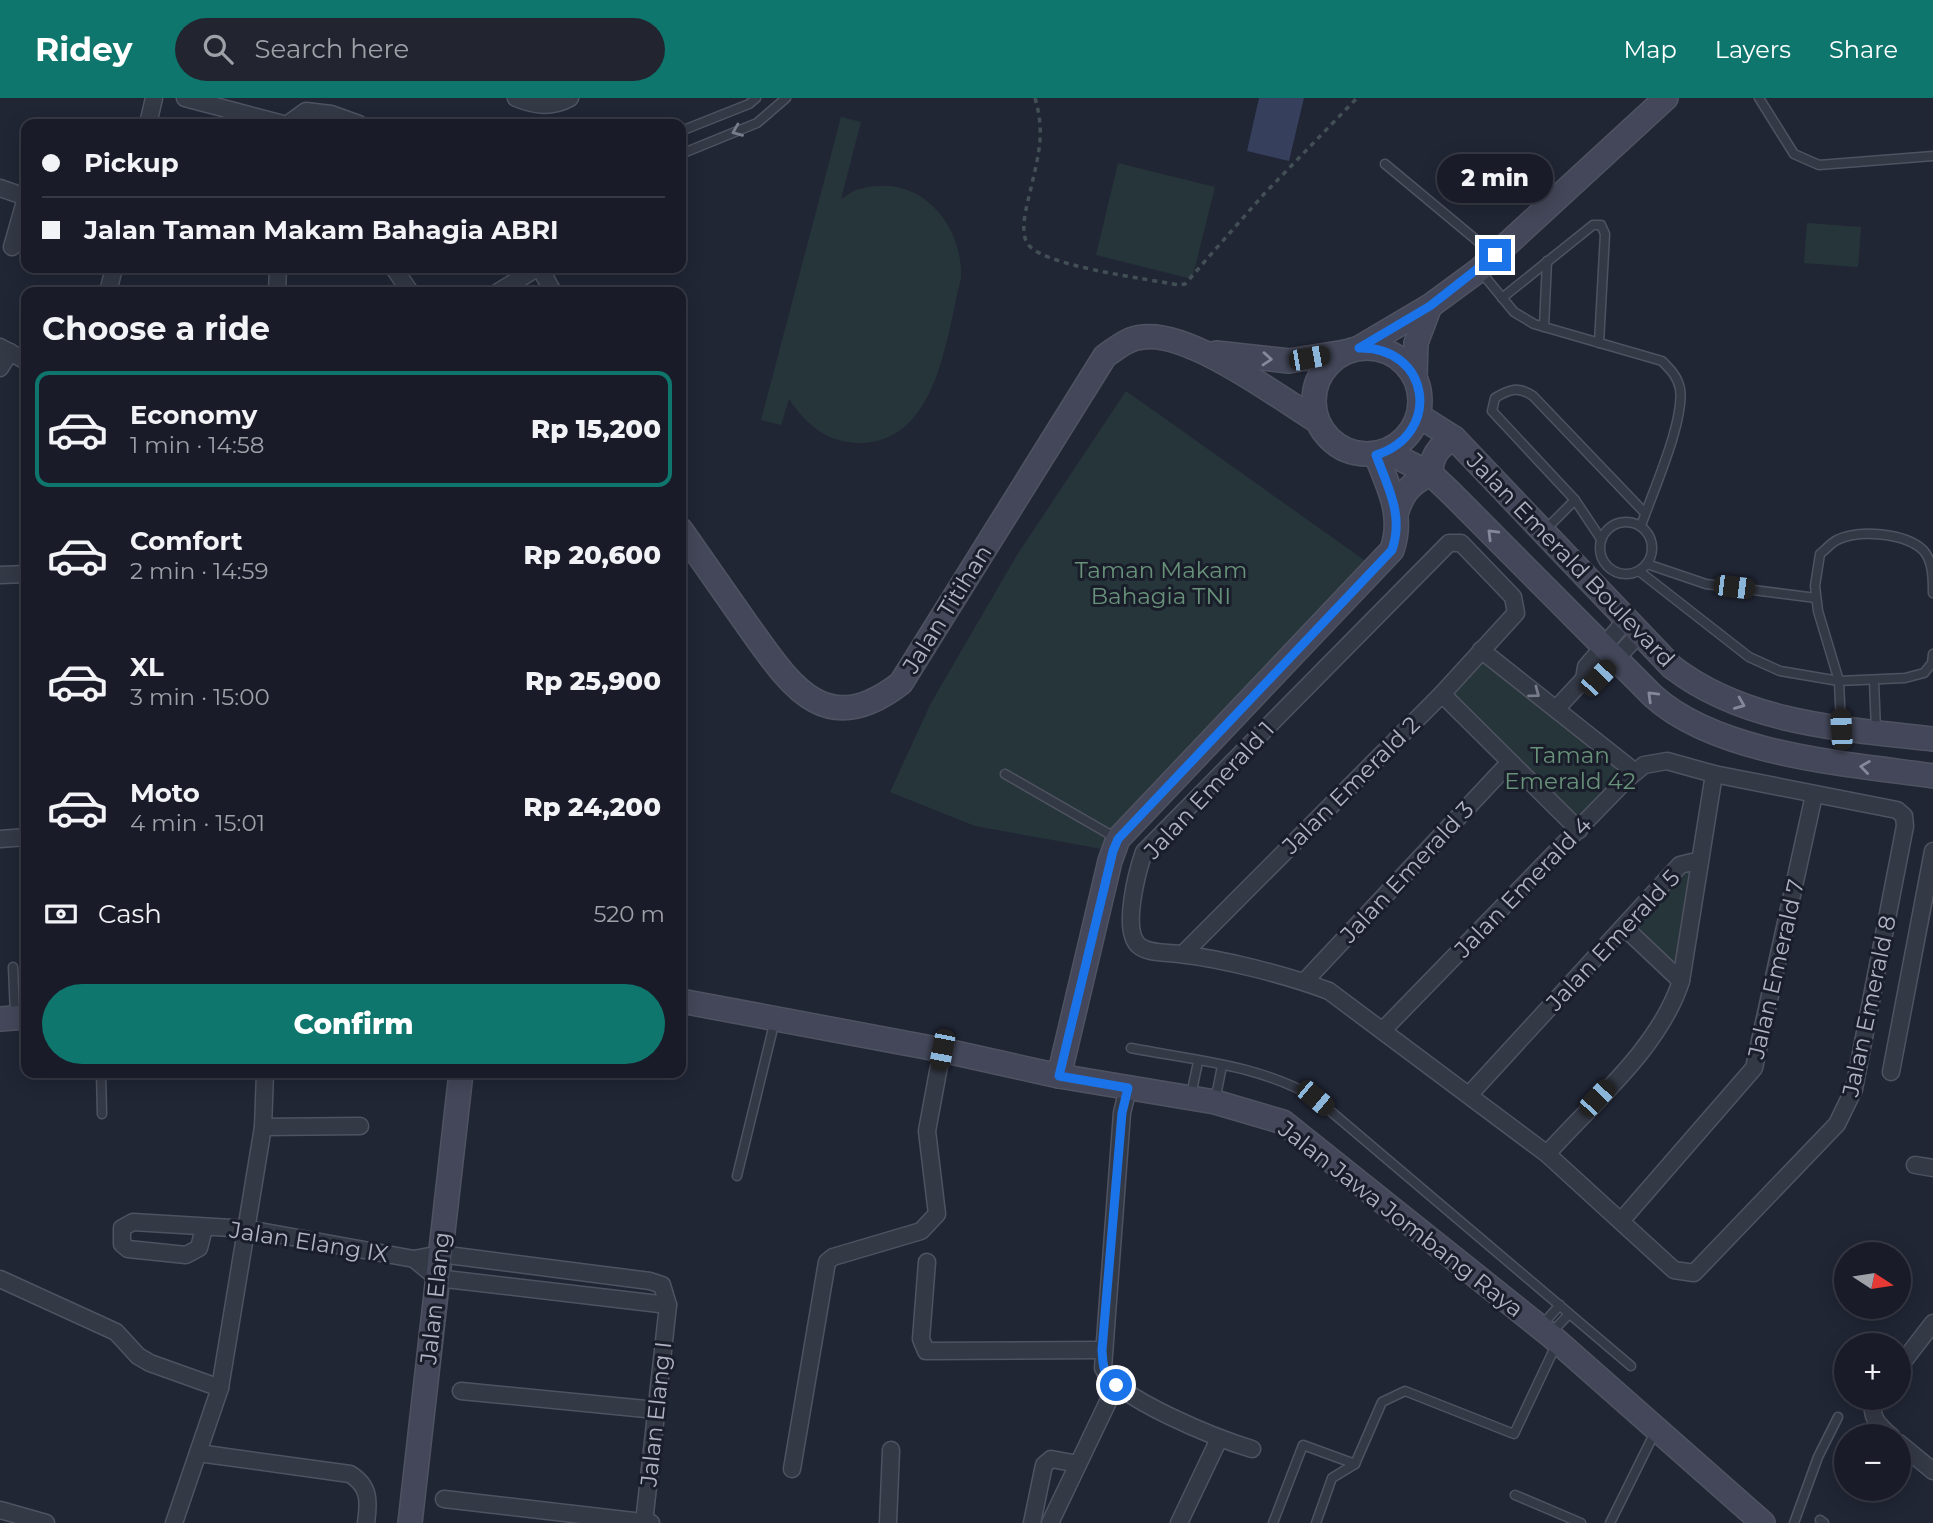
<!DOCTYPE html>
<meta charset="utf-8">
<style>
:root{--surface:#191c28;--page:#222530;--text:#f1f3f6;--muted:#9fa1a8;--line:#373a45;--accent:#0f766e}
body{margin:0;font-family:Montserrat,sans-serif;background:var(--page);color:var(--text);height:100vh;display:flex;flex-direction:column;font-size:26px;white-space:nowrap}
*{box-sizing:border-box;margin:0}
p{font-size:23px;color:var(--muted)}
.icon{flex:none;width:38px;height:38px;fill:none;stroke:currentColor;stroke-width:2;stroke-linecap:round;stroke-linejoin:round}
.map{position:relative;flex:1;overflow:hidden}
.details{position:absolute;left:21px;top:189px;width:665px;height:791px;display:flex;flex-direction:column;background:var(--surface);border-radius:14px;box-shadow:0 4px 18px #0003,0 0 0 2px var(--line)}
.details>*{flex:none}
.banner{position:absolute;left:21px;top:21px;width:665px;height:154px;border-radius:14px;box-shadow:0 4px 18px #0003,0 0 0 2px var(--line);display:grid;align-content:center;height:154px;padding:0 21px;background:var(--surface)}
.needle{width:46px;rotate:102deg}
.fabs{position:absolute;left:1834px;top:1144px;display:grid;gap:14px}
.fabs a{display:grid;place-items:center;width:77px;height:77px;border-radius:50%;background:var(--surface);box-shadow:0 4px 18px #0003,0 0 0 2px var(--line);font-size:35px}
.end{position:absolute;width:32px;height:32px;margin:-16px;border:9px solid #1a73e8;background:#fff;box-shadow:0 0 0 4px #fff}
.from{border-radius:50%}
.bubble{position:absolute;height:49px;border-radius:24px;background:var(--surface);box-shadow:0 4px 18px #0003,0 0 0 2px var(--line);font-size:23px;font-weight:800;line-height:49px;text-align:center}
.car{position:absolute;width:21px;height:42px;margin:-21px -10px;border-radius:9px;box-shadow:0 0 5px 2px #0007;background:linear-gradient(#222 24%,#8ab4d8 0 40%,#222 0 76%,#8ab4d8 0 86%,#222 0)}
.banner b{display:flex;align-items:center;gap:24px;height:66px;font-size:26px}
.banner b+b{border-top:2px solid var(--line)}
.banner i{width:18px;height:18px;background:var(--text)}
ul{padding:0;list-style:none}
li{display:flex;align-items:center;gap:21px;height:116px;margin:0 14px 10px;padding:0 7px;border:4px solid transparent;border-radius:14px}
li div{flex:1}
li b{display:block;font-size:26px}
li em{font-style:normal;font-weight:800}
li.active{border-color:var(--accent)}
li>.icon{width:63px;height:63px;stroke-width:1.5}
h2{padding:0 21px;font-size:32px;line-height:84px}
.pay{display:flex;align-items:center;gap:18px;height:77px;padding:0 21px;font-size:26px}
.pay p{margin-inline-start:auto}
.cta{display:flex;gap:14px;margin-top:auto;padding:14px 21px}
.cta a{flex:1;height:80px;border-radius:42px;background:var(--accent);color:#fff;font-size:28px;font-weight:800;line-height:80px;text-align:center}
header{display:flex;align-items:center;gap:42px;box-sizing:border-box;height:98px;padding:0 35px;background:var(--accent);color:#fff}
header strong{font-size:33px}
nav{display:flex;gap:38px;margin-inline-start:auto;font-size:24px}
.search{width:490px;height:63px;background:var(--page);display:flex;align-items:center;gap:18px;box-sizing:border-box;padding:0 24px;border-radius:38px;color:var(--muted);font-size:26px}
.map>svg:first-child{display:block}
.green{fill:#26353a}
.water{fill:#363f5c}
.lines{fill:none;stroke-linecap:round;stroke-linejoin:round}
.lane-casing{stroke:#4f5361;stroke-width:11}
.street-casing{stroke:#4f5361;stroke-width:19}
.secondary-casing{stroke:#4f5361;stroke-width:26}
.path{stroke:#425056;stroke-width:3.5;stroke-dasharray:5 5;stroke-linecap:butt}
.lane{stroke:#343946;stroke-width:8}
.street{stroke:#343946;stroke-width:16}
.secondary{stroke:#434759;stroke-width:23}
.oneway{stroke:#787c8b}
.oneway2{stroke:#848899}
.route{stroke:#1a73e8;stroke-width:9}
.labels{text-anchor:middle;stroke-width:6;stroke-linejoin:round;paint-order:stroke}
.street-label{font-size:23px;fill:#afb3c3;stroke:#1a1e2b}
.park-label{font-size:23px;fill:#689279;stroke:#1a1e2b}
</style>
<header>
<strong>Ridey</strong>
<div class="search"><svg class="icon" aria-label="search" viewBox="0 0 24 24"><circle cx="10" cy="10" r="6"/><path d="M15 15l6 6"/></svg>Search here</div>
<nav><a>Map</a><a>Layers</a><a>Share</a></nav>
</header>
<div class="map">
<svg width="1933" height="1425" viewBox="0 0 1933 1425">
<rect width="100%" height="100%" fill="#212635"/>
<g class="green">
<path d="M841 19 861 24 841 101C847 98 853 92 860 91 919 74 963 125 961 180 946 238 938 347 857 345 826 344 805 325 789 301L781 327 761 322Z"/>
<path d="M1118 65 1215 89 1192 181 1096 157Z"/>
<path d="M1807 125 1861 129 1858 169 1804 165Z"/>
<path d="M1126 293 1367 464 1102 751 975 728 890 694 931 605 1017 457Z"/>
<path d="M1481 552 1635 674 1579 732 1442 596Z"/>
<path d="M1680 767 1697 768 1681 883 1625 830Z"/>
</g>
<path class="water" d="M1259 0H1304L1289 63 1247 53Z"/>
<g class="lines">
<defs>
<g id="lane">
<path d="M1759 0 1794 56 1819 67 1933 58"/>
<path d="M681 33 749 6 756 0"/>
<path d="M681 56 757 25 786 0"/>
<path d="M1385 66 1492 155"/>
<path d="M1481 174 1514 214 1534 226 1662 263C1670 271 1678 279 1680 291 1685 323 1652 395 1641 428"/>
<path d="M1502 200 1593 127H1601L1605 136 1599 245"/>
<path d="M1544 229 1547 163"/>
<circle cx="1626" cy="450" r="26"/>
<path d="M1545 432 1575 402"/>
<path d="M1601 441 1575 402 1492 313 1495 300C1509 291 1519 288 1533 298L1645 415"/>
<path d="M1647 466 1706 486 1816 500"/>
<path d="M1639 473 1749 559 1780 573 1839 583 1905 580 1924 575 1932 565 1933 556"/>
<path d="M1874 583 1876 632"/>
<path d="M1841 629 1839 583 1818 513 1815 488 1820 456C1825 452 1831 445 1837 442 1859 431 1905 435 1923 452 1933 462 1933 482 1933 495"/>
<path d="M1005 676 1116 740"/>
<path d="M13 869 15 917"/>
<path d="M1131 950C1192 962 1261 967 1315 1000L1631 1268"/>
<path d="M101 975 102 1016"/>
<path d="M1191 997 1198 964"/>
<path d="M1215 1003 1222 968"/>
<path d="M737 1078 775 922"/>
<path d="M1542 1227 1560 1207"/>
<path d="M1552 1234 1569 1216"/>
<path d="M1515 1397 1581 1425"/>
<path d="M1820 1422 1824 1425"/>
<path d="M1273 1425 1303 1347 1355 1366"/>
<path d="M1316 1425 1332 1380 1355 1366 1382 1304 1405 1293 1514 1336 1556 1247"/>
<path d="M1610 1425 1655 1334"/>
<path d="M1794 1425 1818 1359 1838 1319"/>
</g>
<g id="street">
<path d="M185 0 283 26"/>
<path d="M516 0C536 8 551 10 570 0"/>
<path d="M148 26 154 0"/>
<path d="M288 26 306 13 331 16 359 26"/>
<path d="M0 90 26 99"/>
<path d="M12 149 26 100"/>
<path d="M394 170 410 194"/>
<path d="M540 170 553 194"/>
<path d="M108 194 114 170"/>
<path d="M277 194 278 170"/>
<path d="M498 194 537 170"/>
<path d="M0 249 26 263"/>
<path d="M0 270 10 254"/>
<path d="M0 477 26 476"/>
<path d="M1481 552 1635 674"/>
<path d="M1584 581 1598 580 1640 535"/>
<path d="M1442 596 1579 732"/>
<path d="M1556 611 1584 581 1586 569 1627 521"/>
<path d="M0 741 26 739"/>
<path d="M1625 830 1681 883"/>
<path d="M1183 856 1442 596 1516 515 1513 499 1461 445H1449L1144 754C1137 774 1122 831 1138 847 1148 856 1166 854 1179 856 1224 861 1286 877 1329 893L1547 1056 1674 1172 1694 1175 1837 1026 1854 991 1905 728 1904 718 1897 712 1714 676 1667 663 1644 667 1627 681 1384 931"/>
<path d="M1304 884 1509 665"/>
<path d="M1891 974 1933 753"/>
<path d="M1128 990 1122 1015 1103 1270C1116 1301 1219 1341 1252 1351"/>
<path d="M1469 997 1680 767 1692 764 1697 768"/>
<path d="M263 1029 360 1028"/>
<path d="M1547 1056C1593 1004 1659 951 1681 883L1714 676"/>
<path d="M1915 1067 1933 1070"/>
<path d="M1621 1123 1754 970 1814 697"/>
<path d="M204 1130 199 1150 186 1157 128 1151 122 1146V1130L133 1124 248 1131 414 1161 440 1156 650 1183 662 1187 668 1207 644 1425"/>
<path d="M414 1161 437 1180 668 1207"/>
<path d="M927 1164 921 1241 926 1253 1102 1252"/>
<path d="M0 1181 116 1234 138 1258 150 1265 220 1290"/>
<path d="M1899 1269 1933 1225"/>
<path d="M461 1293 656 1312"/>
<path d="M1874 1300C1869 1319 1878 1327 1892 1339"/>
<path d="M1899 1345 1933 1373"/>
<path d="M198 1355 350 1376C370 1388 369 1404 366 1425"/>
<path d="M792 1371 827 1164 833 1159 921 1133 937 1116 927 1033 942 952"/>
<path d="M444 1401 651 1425"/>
<path d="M0 1412 46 1425"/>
<path d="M174 1425 220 1290 263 1029 265 975"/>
<path d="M888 1425 891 1352"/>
<path d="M1032 1425 1044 1367 1051 1361 1078 1366"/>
<path d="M1050 1425 1116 1287"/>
<path d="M1179 1425 1219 1341"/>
</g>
<g id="secondary">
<circle cx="1367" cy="303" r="53"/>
<path d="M1359 250 1430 208 1479 172 1666 0"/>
<path d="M1216 255 1289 263 1345 254"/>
<path d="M1415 279 1416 245 1430 208"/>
<path d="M1419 318 1454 340 1672 569C1746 626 1844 631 1933 641"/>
<path d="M1387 354 1431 376 1450 394 1653 598C1718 657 1849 666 1933 678"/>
<path d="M1397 413C1403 394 1412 384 1431 376 1431 359 1438 348 1454 340"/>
<path d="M681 432C703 463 724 494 746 525 789 585 824 645 901 585L1105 258C1117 250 1128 240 1143 239 1190 233 1277 298 1317 323"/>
<path d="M681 903 942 952 1059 978 1215 1004 1283 1024 1550 1237 1763 1425"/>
<path d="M0 921 26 919"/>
<path d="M1059 978 1110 763 1118 741 1392 452C1404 417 1389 390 1376 357"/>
<path d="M410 1425 461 975"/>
</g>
</defs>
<use href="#lane" class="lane-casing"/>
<use href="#street" class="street-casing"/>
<use href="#secondary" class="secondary-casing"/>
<path class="path" d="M1035 0C1045 34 1039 55 1031 90 1028 104 1020 128 1026 143 1035 168 1151 181 1178 187L1185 186 1264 96 1357 0"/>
<use href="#lane" class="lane"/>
<use href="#street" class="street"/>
<use href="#secondary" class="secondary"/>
</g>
<defs><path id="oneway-chevron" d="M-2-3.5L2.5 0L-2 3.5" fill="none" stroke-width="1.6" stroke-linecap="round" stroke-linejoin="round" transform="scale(1.75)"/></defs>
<g class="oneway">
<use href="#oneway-chevron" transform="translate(737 33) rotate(158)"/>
<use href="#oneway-chevron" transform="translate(1535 595) rotate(37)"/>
</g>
<g class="oneway2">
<use href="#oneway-chevron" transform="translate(1267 261) rotate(4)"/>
<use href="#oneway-chevron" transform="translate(1492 436) rotate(-135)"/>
<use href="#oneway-chevron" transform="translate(1652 598) rotate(-136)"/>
<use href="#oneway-chevron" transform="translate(1740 606) rotate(22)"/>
<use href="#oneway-chevron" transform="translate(1865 669) rotate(-172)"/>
</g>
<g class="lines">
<path class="route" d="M1116 1287C1103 1277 1103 1268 1102 1252L1122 1015 1128 990 1059 978 1113 753 1118 741 1392 452C1404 417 1388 390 1376 357 1443 336 1430 248 1359 250L1430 208 1495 157"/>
</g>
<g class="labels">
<g class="street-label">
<text transform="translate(1571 462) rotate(46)" y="8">Jalan Emerald Boulevard</text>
<text transform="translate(947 511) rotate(-58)" y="8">Jalan Titihan</text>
<text transform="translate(1351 687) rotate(-45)" y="8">Jalan Emerald 2</text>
<text transform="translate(1209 692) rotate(-47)" y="8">Jalan Emerald 1</text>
<text transform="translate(1407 774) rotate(-47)" y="8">Jalan Emerald 3</text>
<text transform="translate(1523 789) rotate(-46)" y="8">Jalan Emerald 4</text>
<text transform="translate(1613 842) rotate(-47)" y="8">Jalan Emerald 5</text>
<text transform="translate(1776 871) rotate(-77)" y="8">Jalan Emerald 7</text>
<text transform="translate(1869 908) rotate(-78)" y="8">Jalan Emerald 8</text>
<text transform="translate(1401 1121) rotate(38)" y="8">Jalan Jawa Jombang Raya</text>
<text transform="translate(309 1144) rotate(9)" y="8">Jalan Elang IX</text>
<text transform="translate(435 1200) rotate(-84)" y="8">Jalan Elang</text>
<text transform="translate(656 1316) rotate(-84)" y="8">Jalan Elang I</text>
</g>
<g class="park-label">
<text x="1161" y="480">Taman Makam<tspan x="1161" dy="26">Bahagia TNI</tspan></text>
<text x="1570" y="665">Taman<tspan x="1570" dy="26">Emerald 42</tspan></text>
</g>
</g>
</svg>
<div class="fabs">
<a><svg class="needle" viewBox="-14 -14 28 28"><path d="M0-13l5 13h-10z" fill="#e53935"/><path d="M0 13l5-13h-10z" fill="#9fa1a8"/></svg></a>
<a>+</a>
<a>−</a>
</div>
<i class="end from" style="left:1116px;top:1287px"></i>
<i class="end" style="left:1495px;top:157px"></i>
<div class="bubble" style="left:1437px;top:56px;width:116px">2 min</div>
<i class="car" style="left:1309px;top:260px;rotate:80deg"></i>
<i class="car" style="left:1734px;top:489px;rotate:97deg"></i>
<i class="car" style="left:1598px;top:580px;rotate:43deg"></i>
<i class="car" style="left:1841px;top:631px;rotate:357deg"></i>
<i class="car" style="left:942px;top:952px;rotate:191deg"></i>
<i class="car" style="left:1315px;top:1000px;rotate:130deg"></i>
<i class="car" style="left:1597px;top:1000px;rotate:43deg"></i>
<div class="banner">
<b><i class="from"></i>Pickup</b>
<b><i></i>Jalan Taman Makam Bahagia ABRI</b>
</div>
<section class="details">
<h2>Choose a ride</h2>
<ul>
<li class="active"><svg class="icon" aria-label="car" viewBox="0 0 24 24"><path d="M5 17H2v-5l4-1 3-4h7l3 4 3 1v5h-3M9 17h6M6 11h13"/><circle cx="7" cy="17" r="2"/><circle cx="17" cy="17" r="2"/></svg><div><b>Economy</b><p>1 min · 14:58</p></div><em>Rp 15,200</em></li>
<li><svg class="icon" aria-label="car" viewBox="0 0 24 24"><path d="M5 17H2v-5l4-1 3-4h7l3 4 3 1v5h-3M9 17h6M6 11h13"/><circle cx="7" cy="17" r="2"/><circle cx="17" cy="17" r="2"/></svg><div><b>Comfort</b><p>2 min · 14:59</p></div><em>Rp 20,600</em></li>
<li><svg class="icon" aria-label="car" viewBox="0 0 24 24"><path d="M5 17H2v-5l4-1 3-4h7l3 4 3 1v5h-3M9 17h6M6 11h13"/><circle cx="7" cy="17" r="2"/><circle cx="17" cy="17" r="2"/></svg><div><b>XL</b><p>3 min · 15:00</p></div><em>Rp 25,900</em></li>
<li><svg class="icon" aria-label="car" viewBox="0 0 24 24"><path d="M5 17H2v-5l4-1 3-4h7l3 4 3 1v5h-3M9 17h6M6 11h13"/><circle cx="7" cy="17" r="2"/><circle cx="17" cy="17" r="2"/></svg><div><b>Moto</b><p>4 min · 15:01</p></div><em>Rp 24,200</em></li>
</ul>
<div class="pay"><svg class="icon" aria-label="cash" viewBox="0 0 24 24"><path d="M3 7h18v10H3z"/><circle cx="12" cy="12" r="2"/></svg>Cash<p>520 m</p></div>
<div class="cta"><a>Confirm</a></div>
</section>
</div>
